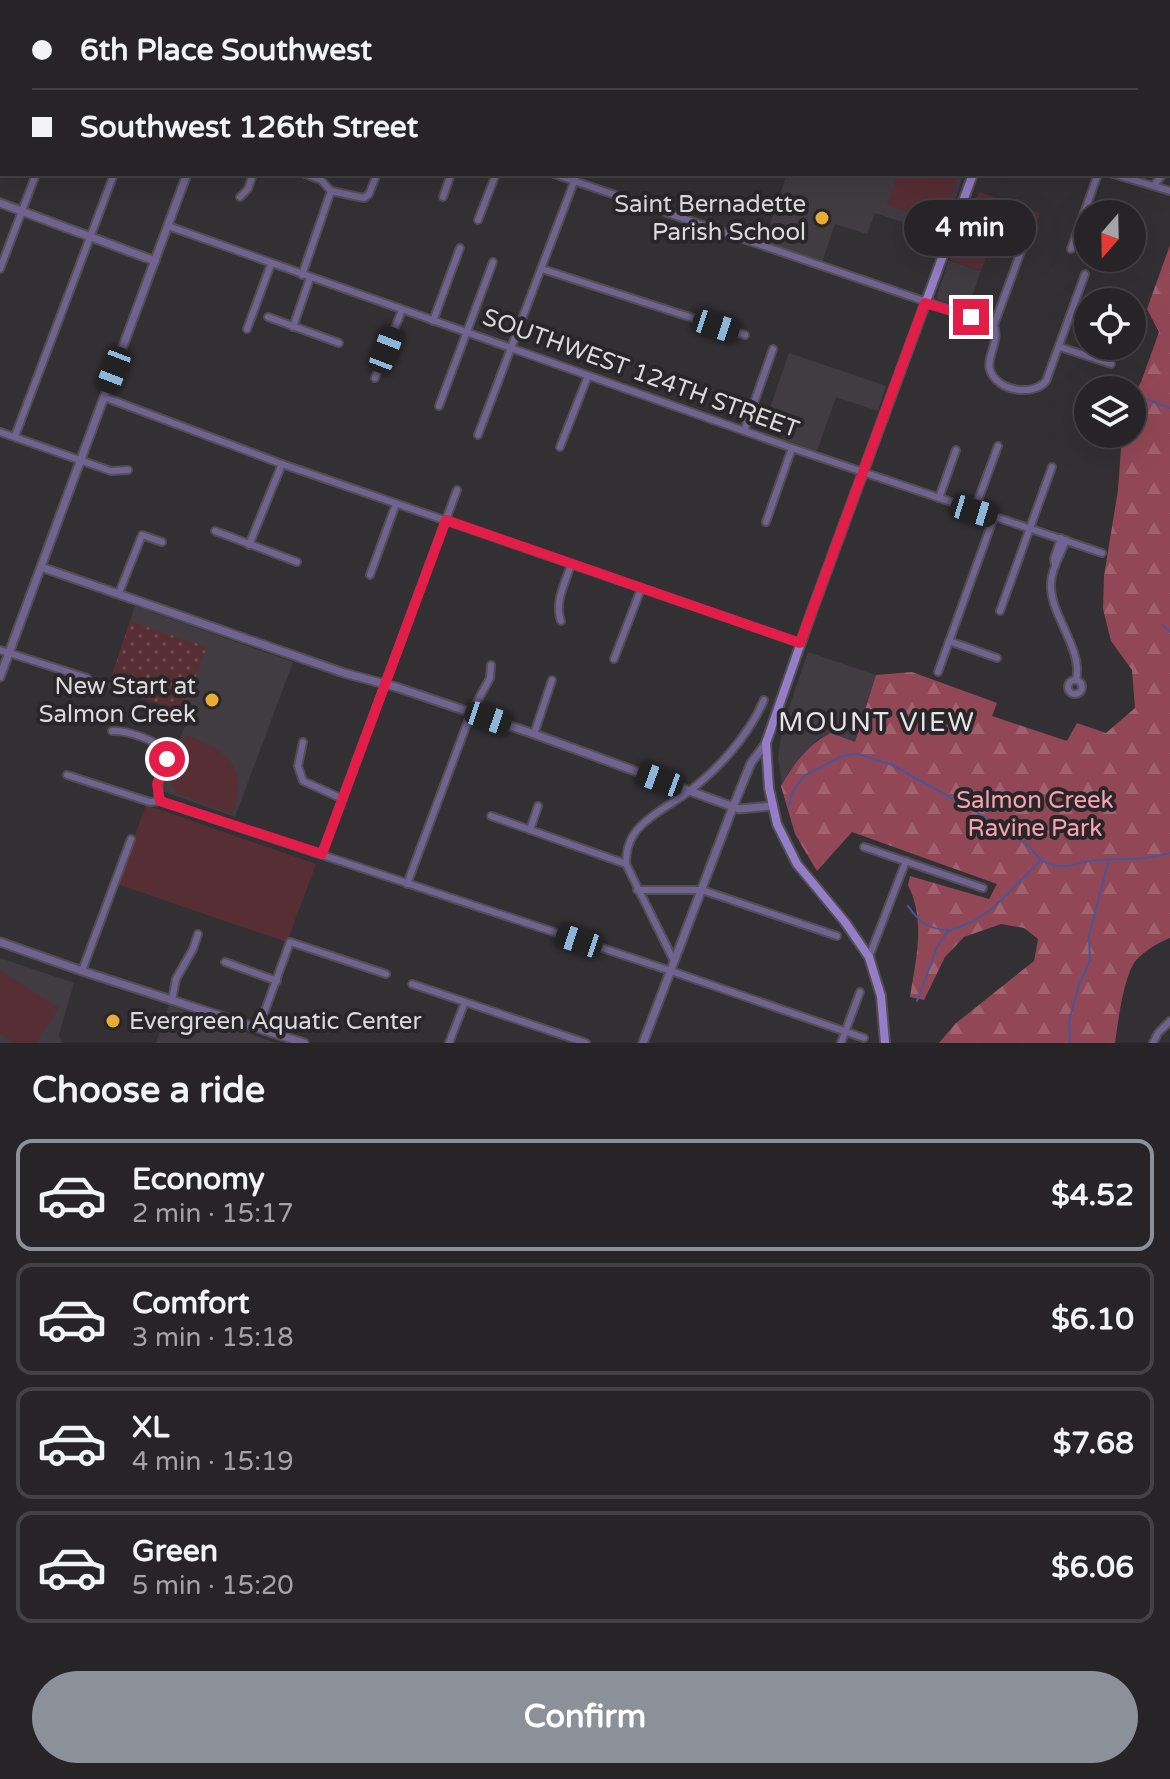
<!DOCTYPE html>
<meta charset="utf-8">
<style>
:root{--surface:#262427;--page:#2e2c2f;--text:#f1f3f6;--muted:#a4a4a7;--line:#424144;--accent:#8c9099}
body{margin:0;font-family:"Varela Round",sans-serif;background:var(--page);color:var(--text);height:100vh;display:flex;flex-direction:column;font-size:30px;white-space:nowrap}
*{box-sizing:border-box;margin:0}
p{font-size:26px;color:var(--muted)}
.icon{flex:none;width:44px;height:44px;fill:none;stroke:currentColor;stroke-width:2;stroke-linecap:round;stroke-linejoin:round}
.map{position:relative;height:1043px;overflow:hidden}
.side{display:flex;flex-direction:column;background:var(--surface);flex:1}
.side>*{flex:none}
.banner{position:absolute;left:0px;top:0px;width:1170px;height:176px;box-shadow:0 8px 32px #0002,0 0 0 2px var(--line);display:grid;align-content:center;height:176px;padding:0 32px;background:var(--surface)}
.needle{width:52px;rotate:200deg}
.fabs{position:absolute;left:1074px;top:200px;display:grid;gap:16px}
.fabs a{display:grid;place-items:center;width:72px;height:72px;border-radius:50%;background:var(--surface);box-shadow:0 8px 32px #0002,0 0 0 2px var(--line);font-size:40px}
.end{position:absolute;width:36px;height:36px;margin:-18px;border:10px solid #e11d48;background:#fff;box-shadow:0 0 0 4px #fff}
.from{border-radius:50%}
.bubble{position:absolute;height:56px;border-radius:28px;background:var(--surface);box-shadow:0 8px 32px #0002,0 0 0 2px var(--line);font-size:26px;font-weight:700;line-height:56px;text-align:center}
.car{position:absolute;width:24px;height:48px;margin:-24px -12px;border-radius:10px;box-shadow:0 0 6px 2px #0007;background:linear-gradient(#222 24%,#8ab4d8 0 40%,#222 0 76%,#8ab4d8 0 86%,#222 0)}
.banner b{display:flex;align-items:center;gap:28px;height:76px;font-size:30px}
.banner b+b{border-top:2px solid var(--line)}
.banner i{width:20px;height:20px;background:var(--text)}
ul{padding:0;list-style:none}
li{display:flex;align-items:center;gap:24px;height:112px;margin:0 16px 12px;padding:0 16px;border:4px solid var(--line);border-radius:16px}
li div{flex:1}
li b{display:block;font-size:30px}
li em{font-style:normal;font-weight:700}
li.current{border-color:var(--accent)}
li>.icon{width:72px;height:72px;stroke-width:1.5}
h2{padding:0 32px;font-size:36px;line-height:96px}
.action{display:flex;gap:16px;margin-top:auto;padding:16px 32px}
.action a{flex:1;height:92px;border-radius:48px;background:var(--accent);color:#fff;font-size:32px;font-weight:700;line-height:92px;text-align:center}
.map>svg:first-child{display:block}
.built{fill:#413b42}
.forest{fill:url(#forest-firs)}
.park{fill:#582e35}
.garden{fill:url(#garden-dots)}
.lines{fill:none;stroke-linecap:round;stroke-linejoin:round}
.stream{stroke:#4a5695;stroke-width:2}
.minor-casing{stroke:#514f52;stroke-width:10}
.tertiary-casing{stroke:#514f52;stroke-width:11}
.secondary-casing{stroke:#514f52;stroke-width:12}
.minor{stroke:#716391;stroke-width:6}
.tertiary{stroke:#716391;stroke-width:7}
.secondary{stroke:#957ec7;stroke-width:8}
.route{stroke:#e11d48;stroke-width:10}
.poi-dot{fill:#e6ac36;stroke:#29262a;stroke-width:3}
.labels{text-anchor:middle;stroke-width:8;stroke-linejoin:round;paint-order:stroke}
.poi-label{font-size:24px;fill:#dcdadc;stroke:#29262a;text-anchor:end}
.street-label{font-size:24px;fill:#dcdadc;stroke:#29262a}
.park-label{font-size:24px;fill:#faa2b0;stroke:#29262a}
.neighbourhood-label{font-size:26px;letter-spacing:2px;fill:#e7e3e8;stroke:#29262a}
</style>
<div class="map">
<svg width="1170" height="1043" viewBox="0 0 1170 1043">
<defs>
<pattern id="forest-firs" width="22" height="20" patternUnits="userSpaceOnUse" patternTransform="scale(2)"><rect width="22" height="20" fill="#924756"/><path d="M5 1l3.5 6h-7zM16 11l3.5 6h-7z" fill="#a1616e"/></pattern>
<pattern id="garden-dots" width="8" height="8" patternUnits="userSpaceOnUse" patternTransform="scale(2)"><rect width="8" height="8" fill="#582e35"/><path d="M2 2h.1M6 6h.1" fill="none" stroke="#6f4c52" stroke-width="1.8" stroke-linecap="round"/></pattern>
</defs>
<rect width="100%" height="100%" fill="#333034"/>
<g class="built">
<path d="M787 174H964L943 236 875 213 867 234 835 224 822 262 764 242Z"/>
<path d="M949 260 981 271 967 311 938 299 937 295Z"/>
<path d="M789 353 886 386 878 411 836 397 817 451 783 439 791 415 770 408Z"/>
<path d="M135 606 293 662 235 817 162 791 189 714 108 687Z"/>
<path d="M808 652 876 675 855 742 831 733 818 739 788 773 782 784 778 758 782 728Z"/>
<path d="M0 958 74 983 59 1035 62 1043H0Z"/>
<path d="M169 1005 224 1025 276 1043H156Z"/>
</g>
<path class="forest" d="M1170 245V938C1159 942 1141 953 1134 963 1123 981 1118 1022 1115 1043H939L955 1024 1034 961 1038 939 1024 928 1001 924 964 937 945 957 924 1000 910 997C916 958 926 921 908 885L910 876 989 899 997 884 852 832 817 871 795 834 781 786C792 766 809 743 831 733L855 742 876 675 912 672 997 703 992 716 1067 741 1077 723 1106 733 1135 708 1132 670 1111 641 1103 609 1104 576 1118 490 1122 434H1132V398L1141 382 1159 332 1147 309Z"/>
<g class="park">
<path d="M898 174H959L941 224 887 205Z"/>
<path d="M979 192 1040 213 1030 242 996 230 981 271 950 260 964 219 969 220Z"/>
<path d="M186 735C228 750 249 767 232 814L176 793 170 781Z"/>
<path d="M146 805 316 864 287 942 117 884Z"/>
<path d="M0 970 59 1008 36 1043H13L0 1034Z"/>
</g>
<path class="garden" d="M130 621 207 647 182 712 108 687Z"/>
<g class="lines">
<g class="stream">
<path d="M1136 399 1148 400 1170 408"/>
<path d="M1162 625 1170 631"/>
<path d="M788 807 792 793 804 776 842 756 858 754 890 764 977 812C992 825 1009 830 1024 842 1035 851 1038 862 1053 865 1067 869 1076 863 1089 861 1116 858 1143 861 1170 853"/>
<path d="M908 906C919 922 930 930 949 930"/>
<path d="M917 1001 937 947 947 932 974 921 993 908 1040 861"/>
<path d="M1070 1043 1069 1021 1079 985 1090 960 1089 936 1108 863"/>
</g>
<defs>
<g id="minor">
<path d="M0 0 5 2"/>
<path d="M347 0 353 2"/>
<path d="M47 2V0"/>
<path d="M446 2 447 0"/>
<path d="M638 2V0"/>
<path d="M0 59 2 54"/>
<path d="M1168 160 1170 154"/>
<path d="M305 174 321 180 331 191"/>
<path d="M554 174 994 325"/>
<path d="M1113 174 1170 191"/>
<path d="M1154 185 1163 174"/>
<path d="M331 191 364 198 369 194 377 174"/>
<path d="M240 197 248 189 253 174"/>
<path d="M443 197 451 174"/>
<path d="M478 220 496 174"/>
<path d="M168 226 792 448 1102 553"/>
<path d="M1024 243 994 325C1000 343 986 356 990 370 997 391 1033 397 1046 381L1085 274"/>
<path d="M1071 249 1098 174"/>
<path d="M0 269 36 174"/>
<path d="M542 269 745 335"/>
<path d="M302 275 331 191"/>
<path d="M268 317 339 343"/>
<path d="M433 321 460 248"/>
<path d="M293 327 310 278"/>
<path d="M247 329 271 264"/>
<path d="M1060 347 1111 364"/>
<path d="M375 378 402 310"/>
<path d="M104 397 282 464 800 643"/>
<path d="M439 406 493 262"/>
<path d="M744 431 773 349"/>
<path d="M0 432 111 471 128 470"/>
<path d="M478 435 577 174"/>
<path d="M15 436 114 174"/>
<path d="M560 447 588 376"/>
<path d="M939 498 956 450"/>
<path d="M974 511 998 446"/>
<path d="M766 522 792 448"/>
<path d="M215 531 297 562"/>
<path d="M1066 540C1061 554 1052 567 1051 582 1048 613 1084 649 1076 680"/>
<path d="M249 545 282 464"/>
<path d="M1055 565 1054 559 1061 538"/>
<path d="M370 575 396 504"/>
<path d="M119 593 142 535 162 542"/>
<path d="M1000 611 1052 467"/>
<path d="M561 621C554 603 565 583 571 565"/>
<path d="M949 641 997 658"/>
<path d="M0 650 87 678"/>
<path d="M614 659 641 589"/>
<path d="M938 672 994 517"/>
<circle cx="1075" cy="687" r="7"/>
<path d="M112 731C126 730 157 740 166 752 168 770 153 782 160 801"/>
<path d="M534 734 552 680"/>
<path d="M303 742 298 766 303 781 343 799"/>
<path d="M67 775 150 802 160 801 671 971 864 1038"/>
<path d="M491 816 626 864"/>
<path d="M530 830 538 806"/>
<path d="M864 847 983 888"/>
<path d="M322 854 457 490"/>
<path d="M407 884 471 713 490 678 491 665"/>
<path d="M637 890H702L837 936"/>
<path d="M869 957 906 861"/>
<path d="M674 961 626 864C626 853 628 843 634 834 645 818 668 806 684 795 716 772 748 737 764 700"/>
<path d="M225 962 277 981"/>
<path d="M82 971 131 839"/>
<path d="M412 984 586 1043"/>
<path d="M172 1000 176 979 193 949 198 934"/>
<path d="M259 1027 290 942 386 974"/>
<path d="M449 1043 465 1002"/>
<path d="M841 1043 860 992"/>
<path d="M1153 1043 1158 1033 1170 1021"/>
</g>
<g id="tertiary">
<path d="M1166 0 1170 1"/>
<path d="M251 2 252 0"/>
<path d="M0 203 155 261"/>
<path d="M41 567 344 673 396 687 534 734 739 809 772 806"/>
<path d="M0 677 187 174"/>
<path d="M0 942 82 971 304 1043"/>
<path d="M643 1043 733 807 751 763 766 743"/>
</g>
<g id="secondary">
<path d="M602 0 607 2"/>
<path d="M1022 2V0"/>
<path d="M885 1043 881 996 869 957 845 922 797 864 777 824 769 788 766 743 812 611 973 174"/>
</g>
</defs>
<use href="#minor" class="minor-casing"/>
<use href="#tertiary" class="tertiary-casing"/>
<use href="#secondary" class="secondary-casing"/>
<use href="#minor" class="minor"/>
<use href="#tertiary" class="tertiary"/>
<use href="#secondary" class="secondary"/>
</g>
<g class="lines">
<path class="route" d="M167 759 157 784 160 801 322 854 446 520 800 643 925 303 971 317"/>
</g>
<g class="poi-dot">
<circle cx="822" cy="218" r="8"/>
<circle cx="212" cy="700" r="8"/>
<circle cx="113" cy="1021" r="8"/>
</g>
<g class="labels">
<g class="poi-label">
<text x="806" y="212">Saint Bernadette<tspan x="806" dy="28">Parish School</tspan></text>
<text x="196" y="694">New Start at<tspan x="196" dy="28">Salmon Creek</tspan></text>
<text x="129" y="1029" text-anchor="start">Evergreen Aquatic Center</text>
</g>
<g class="street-label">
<text transform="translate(641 373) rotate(20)" y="8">SOUTHWEST 124TH STREET</text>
</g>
<g class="park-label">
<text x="1035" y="808">Salmon Creek<tspan x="1035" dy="28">Ravine Park</tspan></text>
</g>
<g class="neighbourhood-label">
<text x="877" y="731">MOUNT VIEW</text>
</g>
</g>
</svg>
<div class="fabs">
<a><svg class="needle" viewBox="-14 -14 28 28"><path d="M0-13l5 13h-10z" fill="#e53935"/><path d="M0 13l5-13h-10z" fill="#a4a4a7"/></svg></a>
<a><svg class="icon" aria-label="locate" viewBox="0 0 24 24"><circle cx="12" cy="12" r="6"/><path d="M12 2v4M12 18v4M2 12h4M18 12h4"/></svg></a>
<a><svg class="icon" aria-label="layers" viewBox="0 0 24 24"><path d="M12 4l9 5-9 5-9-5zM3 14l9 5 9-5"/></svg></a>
</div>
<i class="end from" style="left:167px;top:759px"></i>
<i class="end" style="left:971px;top:317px"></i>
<div class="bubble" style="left:904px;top:200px;width:132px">4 min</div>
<i class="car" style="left:716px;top:326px;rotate:108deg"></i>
<i class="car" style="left:386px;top:350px;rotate:21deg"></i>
<i class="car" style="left:114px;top:370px;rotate:201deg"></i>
<i class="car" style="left:974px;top:511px;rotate:107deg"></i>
<i class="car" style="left:488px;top:718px;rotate:109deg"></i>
<i class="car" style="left:660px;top:780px;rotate:290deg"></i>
<i class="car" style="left:579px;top:941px;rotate:288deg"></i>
<div class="banner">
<b><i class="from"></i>6th Place Southwest</b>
<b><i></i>Southwest 126th Street</b>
</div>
</div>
<section class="side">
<h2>Choose a ride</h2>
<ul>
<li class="current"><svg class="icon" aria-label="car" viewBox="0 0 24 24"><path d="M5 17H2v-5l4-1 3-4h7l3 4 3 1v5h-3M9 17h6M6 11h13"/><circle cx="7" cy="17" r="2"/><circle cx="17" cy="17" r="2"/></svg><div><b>Economy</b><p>2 min · 15:17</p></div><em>$4.52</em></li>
<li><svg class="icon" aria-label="car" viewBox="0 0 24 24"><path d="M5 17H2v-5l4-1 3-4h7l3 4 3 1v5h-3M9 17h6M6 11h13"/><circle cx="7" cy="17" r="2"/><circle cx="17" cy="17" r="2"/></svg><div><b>Comfort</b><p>3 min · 15:18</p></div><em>$6.10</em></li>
<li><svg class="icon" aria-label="car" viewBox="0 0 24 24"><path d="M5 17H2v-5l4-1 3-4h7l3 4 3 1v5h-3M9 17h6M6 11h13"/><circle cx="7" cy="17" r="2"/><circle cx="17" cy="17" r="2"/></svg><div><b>XL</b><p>4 min · 15:19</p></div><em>$7.68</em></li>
<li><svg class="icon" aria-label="car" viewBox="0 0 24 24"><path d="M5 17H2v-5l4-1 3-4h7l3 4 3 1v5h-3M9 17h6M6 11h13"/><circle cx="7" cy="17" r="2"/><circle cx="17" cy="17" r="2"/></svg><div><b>Green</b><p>5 min · 15:20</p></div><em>$6.06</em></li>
</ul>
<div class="action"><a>Confirm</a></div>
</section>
